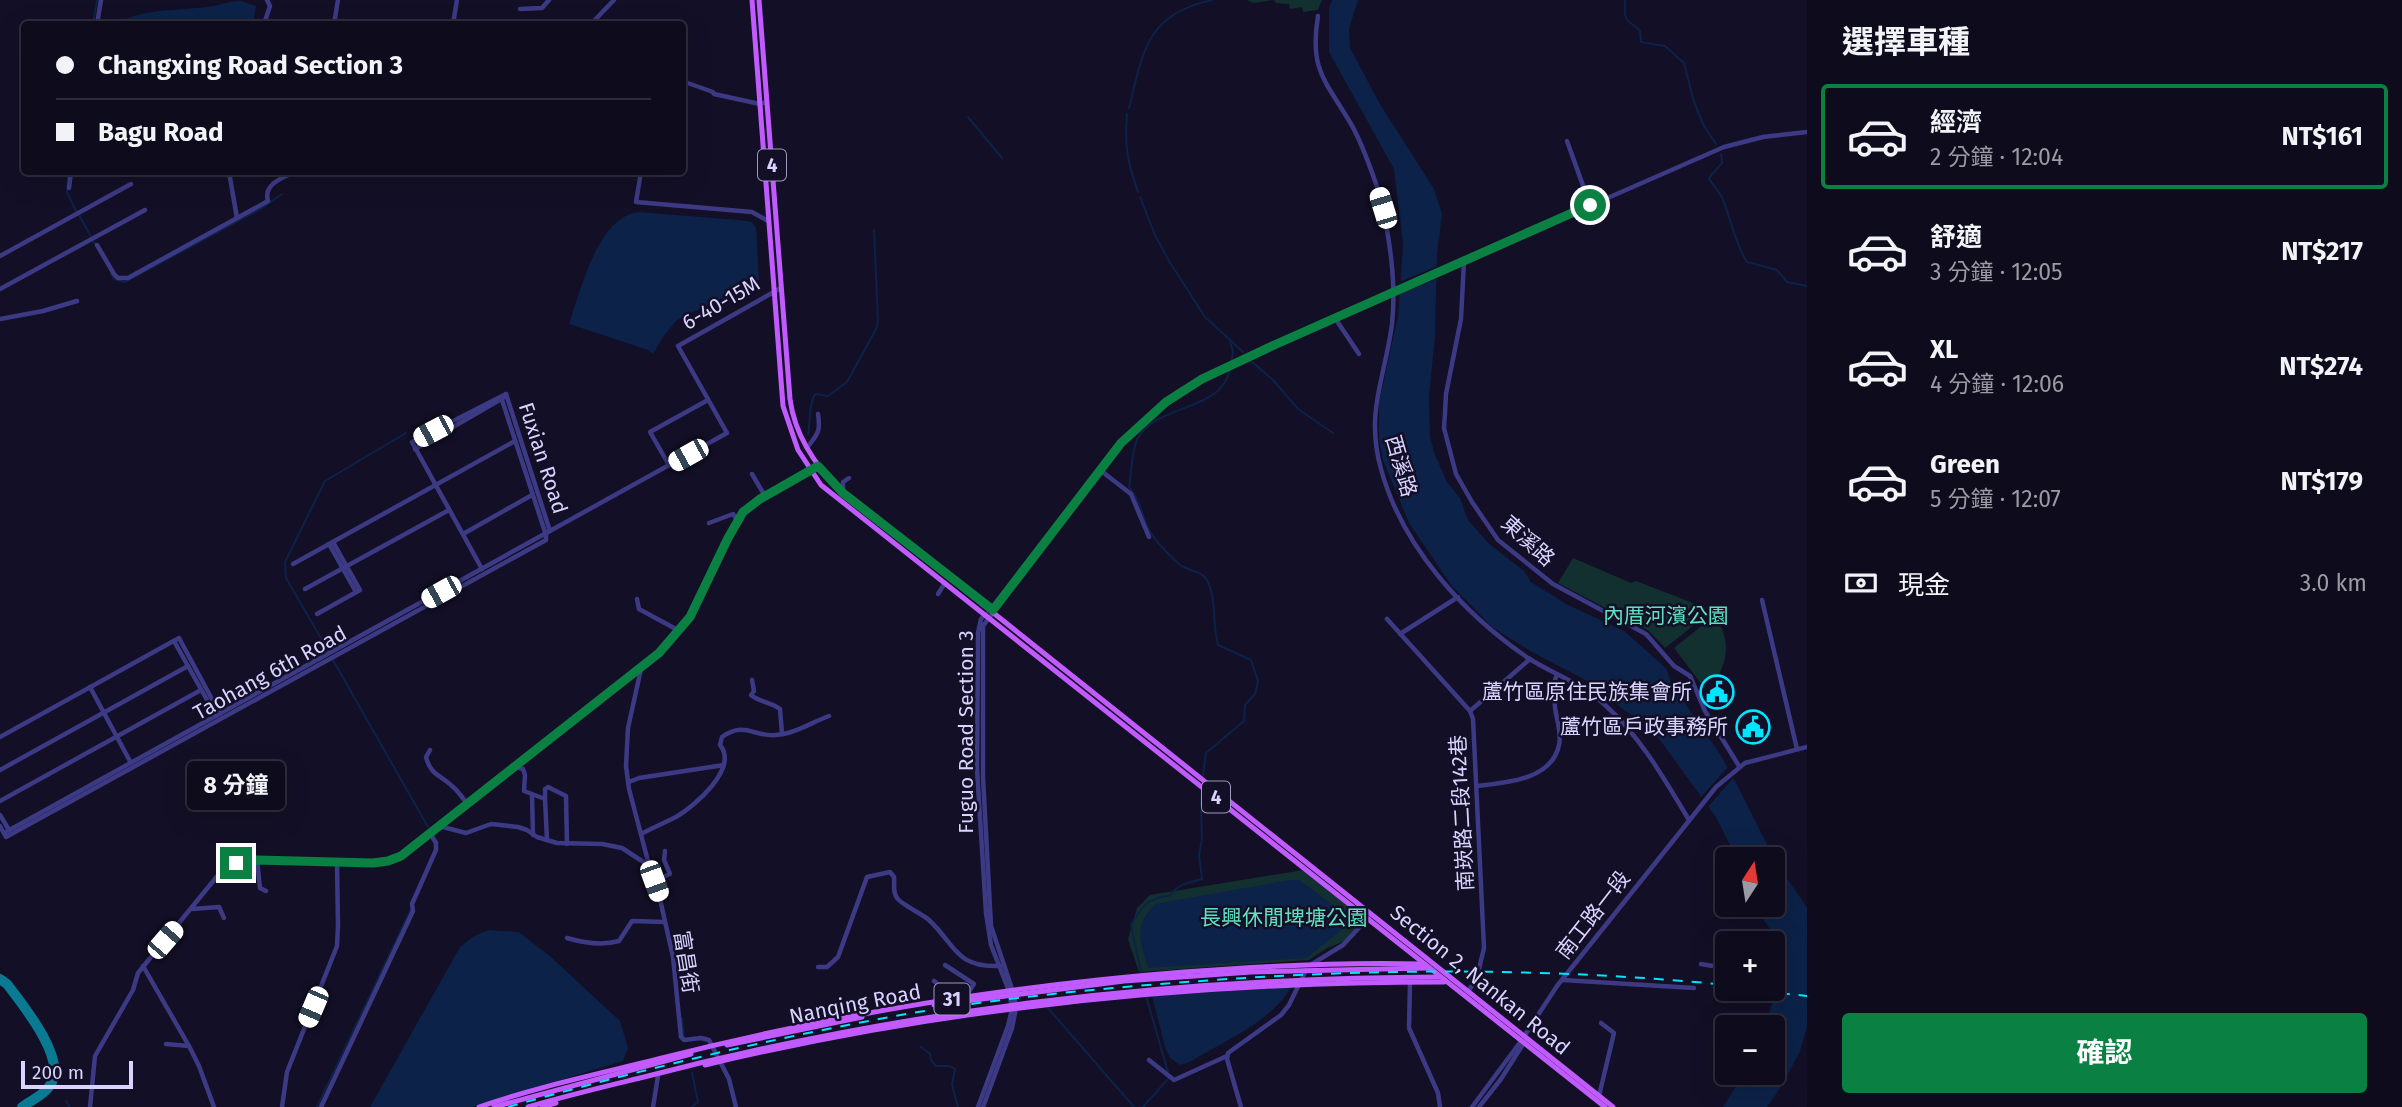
<!DOCTYPE html>
<html lang="zh-TW">
<meta charset="utf-8">
<style>
:root{--surface:#0e0b1c;--page:#1c1929;--text:#f1f3f6;--muted:#9b9ba3;--line:#2e2b3b;--accent:#0b8043}
body{margin:0;font-family:"Fira Sans","Noto Sans TC",sans-serif;background:var(--page);color:var(--text);height:100vh;display:flex;flex-direction:column;font-size:26px;white-space:nowrap}
*{box-sizing:border-box;margin:0}
p{font-size:23px;color:var(--muted)}
.icon{flex:none;width:38px;height:38px;fill:none;stroke:currentColor;stroke-width:2;stroke-linecap:round;stroke-linejoin:round}
.map{position:relative;flex:1;overflow:hidden}
.drawer{display:flex;flex-direction:column;background:var(--surface);width:595px}
.drawer>*{flex:none}
.banner{position:absolute;left:21px;top:21px;width:665px;height:154px;border-radius:7px;box-shadow:0 7px 28px #0002,0 0 0 2px var(--line);display:grid;align-content:center;height:154px;padding:0 35px;background:var(--surface)}
.needle{width:46px;rotate:12deg}
.fabs{position:absolute;left:1715px;top:847px;display:grid;gap:14px}
.fabs a{display:grid;place-items:center;width:70px;height:70px;border-radius:7px;background:var(--surface);box-shadow:0 7px 28px #0002,0 0 0 2px var(--line);font-size:35px}
.scale{position:absolute;left:21px;bottom:18px;width:112px;box-sizing:border-box;padding-left:7px;border:4px solid #d9d4ff;border-top:0;font-size:19px;line-height:24px;white-space:nowrap;color:#d9d4ff;-webkit-text-stroke:5px #130f26;paint-order:stroke}
.end{position:absolute;width:32px;height:32px;margin:-16px;border:9px solid #0b8043;background:#fff;box-shadow:0 0 0 4px #fff}
.from{border-radius:50%}
.bubble{position:absolute;height:49px;border-radius:7px;background:var(--surface);box-shadow:0 7px 28px #0002,0 0 0 2px var(--line);font-size:23px;font-weight:700;line-height:49px;text-align:center}
.car{position:absolute;width:21px;height:42px;margin:-21px -10px;border-radius:9px;box-shadow:0 0 5px 2px #0007;background:linear-gradient(#fff 24%,#345 0 40%,#fff 0 76%,#345 0 86%,#fff 0)}
.banner b{display:flex;align-items:center;gap:24px;height:66px;font-size:26px}
.banner b+b{border-top:2px solid var(--line)}
.banner i{width:18px;height:18px;background:var(--text)}
ul{padding:0;list-style:none}
li{display:flex;align-items:center;gap:21px;height:105px;margin:0 14px 10px;padding:0 21px;border:4px solid transparent;border-radius:7px}
li div{flex:1}
li b{display:block;font-size:26px}
li em{font-style:normal;font-weight:700}
li.active{border-color:var(--accent)}
li>.icon{width:63px;height:63px;stroke-width:1.5}
h2{padding:0 35px;font-size:32px;line-height:84px}
.pay{display:flex;align-items:center;gap:18px;height:77px;padding:0 35px;font-size:26px}
.pay p{margin-inline-start:auto}
.primary-button{display:flex;gap:14px;margin-top:auto;padding:14px 35px}
.primary-button a{flex:1;height:80px;border-radius:7px;background:var(--accent);color:#fff;font-size:28px;font-weight:700;line-height:80px;text-align:center}
main{display:flex;flex:1;min-height:0}
.map>svg:first-child{display:block}
.green{fill:#12302f}
.water{fill:#0c2248}
.pier{fill:#130f26}
.lines{fill:none;stroke-linecap:round;stroke-linejoin:round}
.stream{stroke:#0c2248;stroke-width:2}
.taxiway{stroke:#0a7a92;stroke-width:10}
.minor{stroke:#3d3a85;stroke-width:4.5}
.major{stroke:#c25bff;stroke-width:5}
.rail{stroke:#00e5ff;stroke-width:2;stroke-dasharray:10 9;stroke-linecap:butt}
.route{stroke:#0b8043;stroke-width:9}
.labels{text-anchor:middle;stroke-width:5;stroke-linejoin:round;paint-order:stroke}
.shield{fill:#130f26;stroke:#9e99be;stroke-width:2}
.shield-label{font-size:19px;font-weight:bold;fill:#d9d4ff}
.street-label{font-size:21px;fill:#d9d4ff;stroke:#130f26}
.park-label{font-size:21px;fill:#5fe0c0;stroke:#130f26}
.poi-label{font-size:21px;fill:#d9d4ff;stroke:#130f26;text-anchor:end}
</style>
<main>
<div class="map">
<svg width="1807" height="1107" viewBox="0 0 1807 1107">
<rect width="100%" height="100%" fill="#130f26"/>
<g class="green">
<path d="M1247 0H1322L1318 10 1303 12 1302 7 1290 9 1289 4 1276 3 1274 0 1253 3Z"/>
<path d="M1573 558 1631 583 1636 581 1706 608 1703 618 1665 648 1649 631 1558 583Z"/>
<path d="M1714 616C1734 642 1727 668 1707 691L1674 648Z"/>
<path d="M1303 870 1364 919 1350 939 1327 948 1309 960 1139 972 1128 939 1137 908 1150 895Z"/>
</g>
<g class="water">
<path d="M1332 0H1358L1349 29 1350 48 1380 104 1434 189 1442 214 1437 254 1435 336 1429 396 1430 437 1435 455 1447 482 1460 498 1468 520 1488 543 1524 571 1531 582 1568 605 1624 631 1666 668 1671 683 1720 754 1735 781 1778 866 1807 907V1027L1800 1051 1783 1084 1767 1107H1723L1744 1073H1773V1027H1765C1773 1001 1784 968 1777 941 1774 932 1759 915 1753 905H1773V859H1737L1716 817 1649 725 1625 711 1595 685 1532 652 1492 627 1451 585 1409 523 1383 460 1379 439V403L1398 316 1401 277 1403 244 1394 169 1329 52V8Z"/>
<path d="M241 1 256 6 253 24H117C142 7 185 11 214 6 223 4 231 1 241 1Z"/>
<path d="M638 212 739 220 752 222 756 228 759 280 677 320 663 337 653 354 648 350 569 324C581 290 597 218 638 212Z"/>
<path d="M1290 880H1299L1353 920 1307 958 1148 968C1140 940 1133 927 1155 904Z"/>
<path d="M488 930 519 932 552 958 620 1021 628 1048 623 1061 472 1107H370L460 947 474 936Z"/>
<path d="M1291 987C1273 1021 1222 1042 1190 1062L1180 1065 1170 1058 1165 1047 1152 996Z"/>
</g>
<g class="pier">
<path d="M1440 265 1439 278 1400 294 1397 283Z"/>
<path d="M1729 766 1736 775 1706 809 1699 799Z"/>
</g>
<g class="lines">
<g class="stream">
<path d="M1625 0C1624 23 1625 17 1640 31L1641 42 1665 46 1684 63 1694 102 1704 126 1716 144"/>
<path d="M93 24 97 0"/>
<path d="M1129 108C1143 52 1146 14 1212 0"/>
<path d="M1127 114C1124 145 1128 163 1138 192"/>
<path d="M968 117 1002 158"/>
<path d="M1721 154 1722 163 1709 178C1712 185 1718 189 1722 197 1731 218 1734 242 1747 262L1777 270 1787 282 1807 286"/>
<path d="M68 172 67 192 76 211"/>
<path d="M1140 197 1155 235 1169 261 1205 317 1243 352"/>
<path d="M79 215 95 244"/>
<path d="M111 274 114 279 125 282 262 208 282 194"/>
<path d="M1230 341 1233 352 1231 363"/>
<path d="M1251 361 1273 380 1298 409 1333 433"/>
<path d="M808 435C811 421 808 406 815 394L828 396 847 382 876 329 878 321 874 230"/>
<path d="M329 652 286 578 285 562 325 481 406 433"/>
<path d="M333 660 428 827"/>
<path d="M1203 775 1206 753 1244 721 1245 705 1255 694 1258 681 1251 660 1218 645C1212 625 1217 599 1207 580 1201 570 1187 571 1179 564 1169 555 1153 539 1147 526 1141 511 1140 501 1129 487 1131 475 1132 448 1138 438 1158 403 1222 412 1230 369"/>
<path d="M1201 805 1202 793"/>
<path d="M1141 972 1131 925C1144 904 1146 899 1171 895 1178 883 1190 883 1202 879L1199 855 1202 839 1201 811"/>
<path d="M1146 996 1168 1072"/>
<path d="M1048 1008 1134 1107"/>
<path d="M682 1018 684 1037"/>
<path d="M921 1047 930 1054 931 1060 936 1066H950L955 1069 952 1085 958 1107"/>
<path d="M66 1101 70 1107"/>
<path d="M317 1107 411 909"/>
<path d="M692 1107 698 1102 692 1073"/>
<path d="M1143 1107 1168 1079"/>
</g>
<path class="taxiway" d="M0 979 7 984C22 1004 65 1056 52 1082 46 1094 32 1100 22 1107"/>
<g class="minor">
<path d="M520 9 542 8 549 0"/>
<path d="M1318 16C1309 71 1326 81 1351 124 1362 143 1380 191 1384 213 1391 250 1396 286 1392 324 1385 378 1365 412 1381 469 1402 547 1464 614 1528 658 1553 674 1583 684 1605 705 1640 736 1665 780 1689 820"/>
<path d="M97 24 101 0"/>
<path d="M264 24 270 6 267 0"/>
<path d="M334 24 338 0"/>
<path d="M453 24 457 0"/>
<path d="M591 24 614 0"/>
<path d="M682 81 713 92 714 94 760 104 767 102"/>
<path d="M1567 141 1590 205"/>
<path d="M229 172 237 218"/>
<path d="M641 172 636 202 752 212 768 221"/>
<path d="M69 188 71 172"/>
<path d="M97 245 114 274 118 278H128L268 201C263 184 282 178 295 172"/>
<path d="M0 256 131 184"/>
<path d="M1464 261 1461 319 1446 394 1445 413 1444 428 1456 474 1472 502 1498 540 1553 584 1646 634 1674 666 1690 676 1705 711 1739 766"/>
<path d="M0 289 145 210"/>
<path d="M1335 318 1359 354"/>
<path d="M0 319 43 311 77 301"/>
<path d="M506 394 550 531"/>
<path d="M502 400 546 535"/>
<path d="M807 448C817 434 821 433 818 414"/>
<path d="M415 449 503 398"/>
<path d="M669 465 650 432 708 400"/>
<path d="M1100 470 1131 494 1149 537"/>
<path d="M752 474 765 496"/>
<path d="M843 492V482L849 478"/>
<path d="M709 523 733 514 737 520"/>
<path d="M463 534 532 495"/>
<path d="M329 544 356 592"/>
<path d="M293 564 515 441"/>
<path d="M482 569 412 442 506 394"/>
<path d="M305 589 449 510"/>
<path d="M938 594 945 583"/>
<path d="M637 599 639 609 674 628 678 633"/>
<path d="M1762 600 1797 749"/>
<path d="M317 614 360 590 333 542"/>
<path d="M1387 619 1470 711 1473 719 1484 948 1477 977 1468 992"/>
<path d="M1400 634 1458 597"/>
<path d="M174 641 216 716"/>
<path d="M641 669 628 728 626 766 629 789 649 865 660 899 673 957 681 1037 684 1040 701 1038 709 1040 729 1079 736 1107"/>
<path d="M752 680 754 691 751 695C759 702 771 702 780 709L782 734"/>
<path d="M90 687 131 763"/>
<path d="M1470 711 1530 659"/>
<path d="M0 737 179 638 220 714"/>
<path d="M430 750 426 757C431 776 440 774 452 786 458 791 463 798 467 804"/>
<path d="M516 767 523 769 525 775 524 791 545 799V789L548 787 566 796 567 844"/>
<path d="M0 770 188 666"/>
<path d="M629 782 639 778 724 765"/>
<path d="M1477 786C1505 783 1552 780 1559 745 1562 733 1556 718 1555 707 1554 696 1552 684 1557 675"/>
<path d="M532 795 533 835"/>
<path d="M545 799 547 840"/>
<path d="M0 801 201 690"/>
<path d="M0 815 9 830"/>
<path d="M0 826 6 837 546 540V535"/>
<path d="M439 826 466 833 491 824 518 827 527 830 537 837 557 843 602 844 622 848 648 865"/>
<path d="M4 833 727 433 678 346 781 288"/>
<path d="M641 834C652 828 664 823 676 817 695 806 739 768 720 745L722 737C745 721 753 737 776 735 795 734 812 722 829 716"/>
<path d="M257 860 260 888 266 891"/>
<path d="M654 881 670 874 664 860 665 851"/>
<path d="M192 909 219 907 224 918"/>
<path d="M567 938C584 943 601 946 619 941L632 921 664 922"/>
<path d="M1312 964 1343 945 1369 917"/>
<path d="M1701 964 1725 968 1726 975"/>
<path d="M945 965 974 984 966 996"/>
<path d="M143 966 189 1046"/>
<path d="M818 967H827L838 957 867 877 890 872 894 877C895 884 892 891 897 898 901 904 922 914 929 920 955 944 955 968 1000 966"/>
<path d="M1563 980 1694 988"/>
<path d="M934 981 957 998"/>
<path d="M1410 982 1409 1028 1438 1093 1440 1107"/>
<path d="M166 1044 189 1046 199 1066 214 1107"/>
<path d="M1149 1060 1174 1080 1227 1056"/>
<path d="M1599 1096 1614 1033 1601 1023"/>
<path d="M90 1107 95 1056 133 990 138 973 219 874 236 863 257 860 373 862 388 861 401 856 659 653 690 617 728 538 743 512 765 496 818 466"/>
<path d="M282 1107 287 1072 337 946 338 925 337 862"/>
<path d="M321 1107 413 911 412 904 436 850V843L430 833"/>
<path d="M653 1107 658 1076"/>
<path d="M978 1107 1008 1026 1012 1009 1009 991 991 945 986 913 977 769 978 633 981 619 986 614"/>
<path d="M983 1107 1012 1028 1016 1008 1014 995 991 926 983 777V626L1100 470 1121 443 1151 414 1202 379 1393 292 1724 147 1763 137 1807 132"/>
<path d="M1241 1107 1227 1059 1228 1053 1281 1015 1289 1005 1306 970"/>
<path d="M1472 1107 1521 1041 1557 986 1716 787 1745 763 1807 747"/>
<path d="M1479 1107 1501 1079 1525 1041"/>
</g>
<g class="major">
<path d="M752 0 783 406 798 450 821 485 1605 1107"/>
<path d="M759 0 790 399C795 437 816 467 843 493L1613 1107"/>
<path d="M934 1005 1124 981 1251 972 1429 968"/>
<path d="M727 1045 862 1017"/>
<path d="M705 1065C947 1007 1196 982 1444 982"/>
<path d="M479 1107C537 1087 598 1074 658 1059 831 1015 1006 986 1184 972 1263 966 1343 962 1422 964"/>
<path d="M494 1107 691 1054"/>
<path d="M528 1107C565 1096 603 1087 640 1078 905 1009 1167 978 1440 977"/>
<path d="M542 1107 556 1103"/>
</g>
<g class="rail">
<path d="M1742 989 1807 996"/>
<path d="M508 1107C643 1069 780 1036 918 1012 1016 996 1115 987 1214 980 1385 968 1556 968 1727 985"/>
</g>
</g>
<g class="lines">
<path class="route" d="M236 863 257 860 373 863 388 861 401 856 659 653 690 617 728 538 743 512 760 499 818 466 843 493 993 610 1121 443 1166 402 1202 379 1272 346 1590 205"/>
</g>
<defs>
<symbol id="civic-ring" viewBox="-11 -11 22 22"><circle r="9.5" fill="#130f26" stroke="#00e5ff" stroke-width="1.5"/><path d="M-.6-6.5H3V-4.5H.6V-3L4-1V1h2V6H-6V1h2V-1L-.6-3ZM-1.2 2.5V6h2.4V2.5Z" fill="#00e5ff"/></symbol>
</defs>
<g fill-rule="evenodd">
<use href="#civic-ring" x="1698" y="673" width="38" height="38"/>
<use href="#civic-ring" x="1734" y="708" width="38" height="38"/>
</g>
<g class="labels">
<g class="shield">
<rect x="758" y="149.5" width="28" height="31" rx="5"/>
<rect x="1202" y="781.5" width="28" height="31" rx="5"/>
<rect x="934.5" y="983.5" width="35" height="31" rx="5"/>
</g>
<g class="shield-label">
<text x="772" y="172">4</text>
<text x="1216" y="804">4</text>
<text x="952" y="1006">31</text>
</g>
<g class="street-label">
<text transform="translate(721 303) rotate(-30)" y="7">6-40-15M</text>
<text transform="translate(543 458) rotate(72)" y="7">Fuxian Road</text>
<text transform="translate(1401 466) rotate(74)" y="7">西溪路</text>
<text transform="translate(1528 541) rotate(42)" y="7">東溪路</text>
<text transform="translate(270 673) rotate(-29)" y="7">Taohang 6th Road</text>
<text transform="translate(966 732) rotate(-90)" y="7">Fuguo Road Section 3</text>
<text transform="translate(1462 813) rotate(-93)" y="7">南崁路二段142巷</text>
<text transform="translate(1593 915) rotate(-52)" y="7">南工路一段</text>
<text transform="translate(686 962) rotate(81)" y="7">富昌街</text>
<text transform="translate(1480 980) rotate(39)" y="7">Section 2, Nankan Road</text>
<text transform="translate(855 1004) rotate(-11)" y="7">Nanqing Road</text>
</g>
<g class="park-label">
<text x="1666" y="623">內厝河濱公園</text>
<text x="1284" y="925">長興休閒埤塘公園</text>
</g>
<g class="poi-label">
<text x="1692" y="699">蘆竹區原住民族集會所</text>
<text x="1728" y="734">蘆竹區戶政事務所</text>
</g>
</g>
</svg>
<div class="fabs">
<a><svg class="needle" viewBox="-14 -14 28 28"><path d="M0-13l5 13h-10z" fill="#e53935"/><path d="M0 13l5-13h-10z" fill="#9b9ba3"/></svg></a>
<a>+</a>
<a>−</a>
</div>
<div class="scale">200 m</div>
<i class="end from" style="left:1590px;top:205px"></i>
<i class="end" style="left:236px;top:863px"></i>
<div class="bubble" style="left:187px;top:761px;width:98px">8 分鐘</div>
<i class="car" style="left:1383px;top:208px;rotate:343deg"></i>
<i class="car" style="left:433px;top:431px;rotate:242deg"></i>
<i class="car" style="left:688px;top:455px;rotate:241deg"></i>
<i class="car" style="left:441px;top:592px;rotate:241deg"></i>
<i class="car" style="left:654px;top:881px;rotate:160deg"></i>
<i class="car" style="left:165px;top:940px;rotate:41deg"></i>
<i class="car" style="left:313px;top:1007px;rotate:203deg"></i>
<div class="banner">
<b><i class="from"></i>Changxing Road Section 3</b>
<b><i></i>Bagu Road</b>
</div>
</div>
<section class="drawer">
<h2>選擇車種</h2>
<ul>
<li class="active"><svg class="icon" aria-label="car" viewBox="0 0 24 24"><path d="M5 17H2v-5l4-1 3-4h7l3 4 3 1v5h-3M9 17h6M6 11h13"/><circle cx="7" cy="17" r="2"/><circle cx="17" cy="17" r="2"/></svg><div><b>經濟</b><p>2 分鐘 · 12:04</p></div><em>NT$161</em></li>
<li><svg class="icon" aria-label="car" viewBox="0 0 24 24"><path d="M5 17H2v-5l4-1 3-4h7l3 4 3 1v5h-3M9 17h6M6 11h13"/><circle cx="7" cy="17" r="2"/><circle cx="17" cy="17" r="2"/></svg><div><b>舒適</b><p>3 分鐘 · 12:05</p></div><em>NT$217</em></li>
<li><svg class="icon" aria-label="car" viewBox="0 0 24 24"><path d="M5 17H2v-5l4-1 3-4h7l3 4 3 1v5h-3M9 17h6M6 11h13"/><circle cx="7" cy="17" r="2"/><circle cx="17" cy="17" r="2"/></svg><div><b>XL</b><p>4 分鐘 · 12:06</p></div><em>NT$274</em></li>
<li><svg class="icon" aria-label="car" viewBox="0 0 24 24"><path d="M5 17H2v-5l4-1 3-4h7l3 4 3 1v5h-3M9 17h6M6 11h13"/><circle cx="7" cy="17" r="2"/><circle cx="17" cy="17" r="2"/></svg><div><b>Green</b><p>5 分鐘 · 12:07</p></div><em>NT$179</em></li>
</ul>
<div class="pay"><svg class="icon" aria-label="cash" viewBox="0 0 24 24"><path d="M3 7h18v10H3z"/><circle cx="12" cy="12" r="2"/></svg>現金<p>3.0 km</p></div>
<div class="primary-button"><a>確認</a></div>
</section>
</main>
